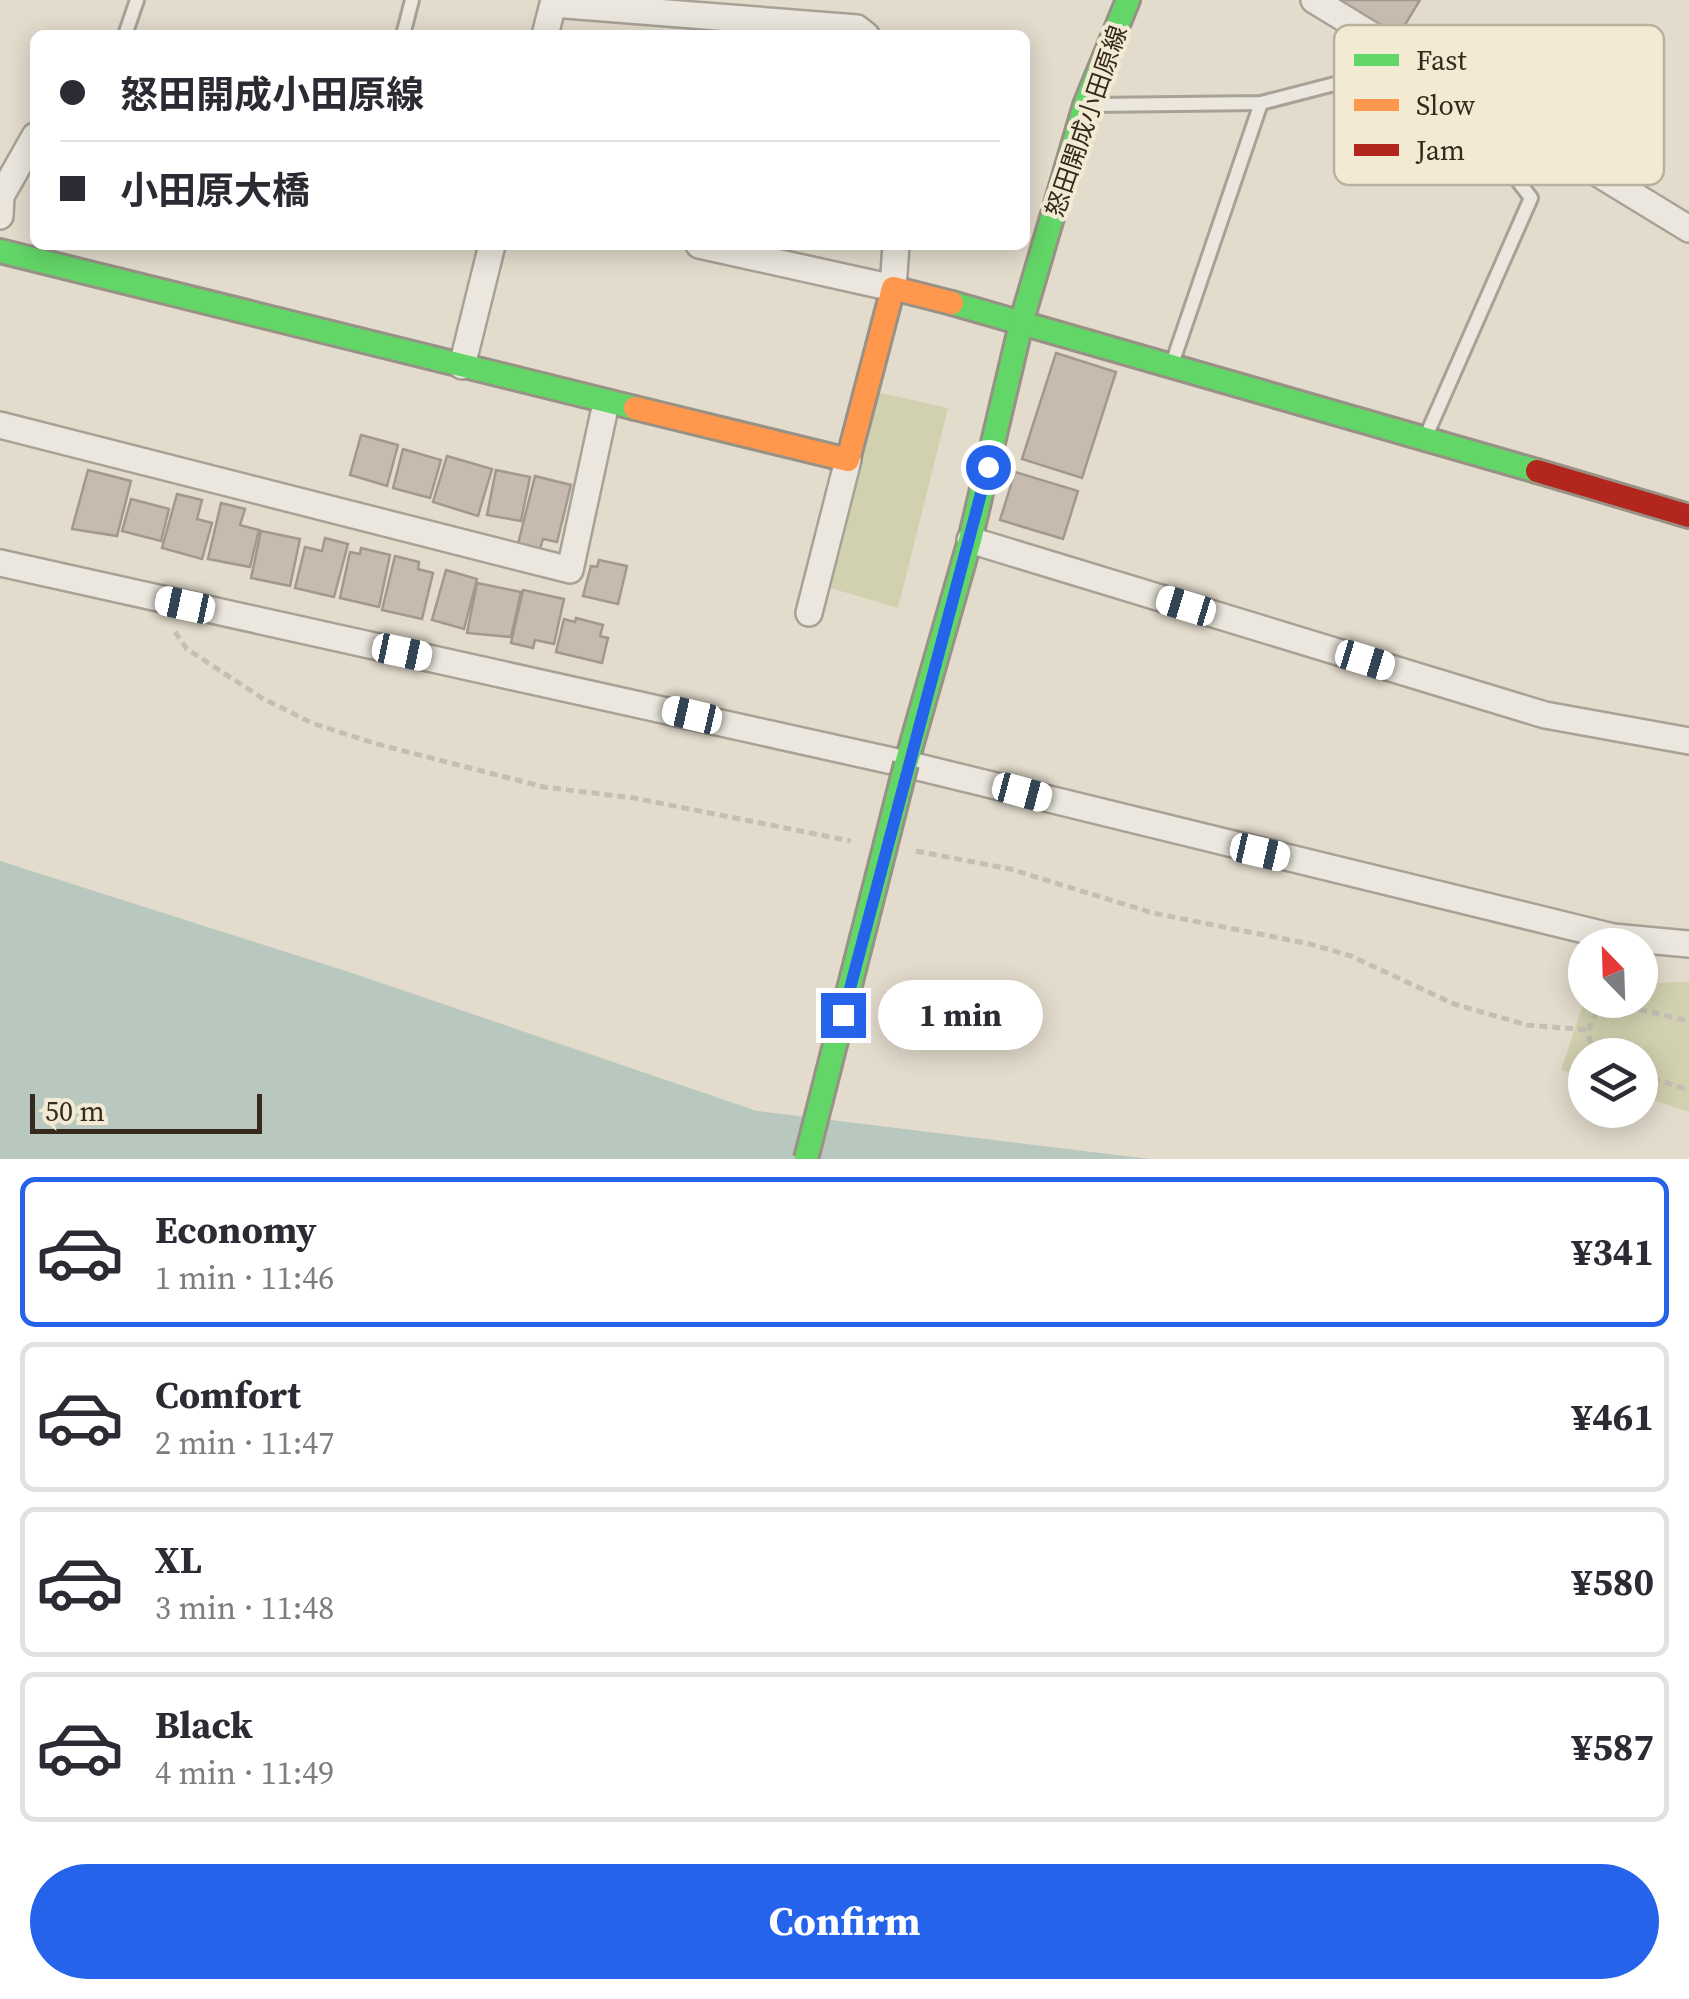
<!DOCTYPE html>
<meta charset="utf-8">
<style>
:root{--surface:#fff;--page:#f7f7f7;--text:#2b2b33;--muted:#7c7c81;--line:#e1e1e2;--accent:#2563eb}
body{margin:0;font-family:"Source Serif 4","Noto Sans JP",serif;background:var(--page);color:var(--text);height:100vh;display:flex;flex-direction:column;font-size:38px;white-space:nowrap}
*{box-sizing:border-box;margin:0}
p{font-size:32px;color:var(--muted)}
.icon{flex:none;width:55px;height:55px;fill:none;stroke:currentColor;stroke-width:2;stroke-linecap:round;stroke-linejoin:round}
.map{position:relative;height:1159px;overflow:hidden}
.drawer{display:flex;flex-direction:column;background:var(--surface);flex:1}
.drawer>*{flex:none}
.banner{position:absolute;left:30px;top:30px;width:1000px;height:220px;border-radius:15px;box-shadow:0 5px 25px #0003;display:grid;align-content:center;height:220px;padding:0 30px;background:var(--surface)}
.needle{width:65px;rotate:337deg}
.fabs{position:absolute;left:1568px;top:928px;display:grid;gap:20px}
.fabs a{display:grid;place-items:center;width:90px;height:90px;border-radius:50%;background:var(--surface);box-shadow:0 5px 25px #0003;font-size:50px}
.scale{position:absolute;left:30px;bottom:25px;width:232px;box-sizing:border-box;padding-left:10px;border:5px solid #362a1f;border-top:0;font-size:28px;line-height:35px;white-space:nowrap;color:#362a1f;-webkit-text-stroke:8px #f3ead4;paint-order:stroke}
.end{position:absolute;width:45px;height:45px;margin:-22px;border:12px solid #2563eb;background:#fff;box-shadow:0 0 0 5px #fff}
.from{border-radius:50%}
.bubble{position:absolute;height:70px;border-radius:35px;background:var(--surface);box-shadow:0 5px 25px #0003;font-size:32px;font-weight:700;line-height:70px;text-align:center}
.car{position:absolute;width:30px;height:60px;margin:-30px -15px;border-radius:12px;box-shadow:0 0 8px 2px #0007;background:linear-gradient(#fff 24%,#345 0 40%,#fff 0 76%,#345 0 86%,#fff 0)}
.banner b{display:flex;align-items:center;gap:35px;height:95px;font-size:38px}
.banner b+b{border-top:2px solid var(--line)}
.banner i{width:25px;height:25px;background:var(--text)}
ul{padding:18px 0 0;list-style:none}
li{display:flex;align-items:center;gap:30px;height:150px;margin:0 20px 15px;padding:0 10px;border:5px solid var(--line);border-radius:15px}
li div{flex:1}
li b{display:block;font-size:38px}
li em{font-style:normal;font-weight:700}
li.active{border-color:var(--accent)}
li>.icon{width:90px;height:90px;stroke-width:1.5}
.button{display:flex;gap:20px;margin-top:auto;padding:20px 30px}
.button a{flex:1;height:115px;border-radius:60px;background:var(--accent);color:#fff;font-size:40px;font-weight:700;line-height:115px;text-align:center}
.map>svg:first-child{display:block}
.green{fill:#d1d1b0}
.water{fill:#b8c8be}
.building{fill:#c6bbae;stroke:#a3988d;stroke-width:2.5}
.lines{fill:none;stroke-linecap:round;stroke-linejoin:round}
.lane-casing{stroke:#a8a196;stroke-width:18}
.street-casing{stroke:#a8a196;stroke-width:30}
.fast-casing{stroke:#989186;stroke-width:28}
.slow-casing{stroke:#989186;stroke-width:28}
.jam-casing{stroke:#989186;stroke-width:28}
.path{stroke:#c4beb5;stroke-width:5;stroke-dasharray:8 5;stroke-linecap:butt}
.lane{stroke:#ebe7de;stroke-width:12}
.street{stroke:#ebe7de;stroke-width:25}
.fast{stroke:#63d668;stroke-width:22}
.slow{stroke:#ff974d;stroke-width:22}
.jam{stroke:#b3261e;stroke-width:22}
.fast-bridge-casing{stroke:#989186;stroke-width:28;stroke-linecap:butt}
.fast-bridge{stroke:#63d668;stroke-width:22}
.route{stroke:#2563eb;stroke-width:12}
.labels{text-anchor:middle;stroke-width:8;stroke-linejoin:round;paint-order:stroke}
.street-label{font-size:25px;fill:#362a1f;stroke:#f3ead4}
.key{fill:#f3ead4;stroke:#bab09e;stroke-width:2.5}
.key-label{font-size:28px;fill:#362a1f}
</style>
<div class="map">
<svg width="1689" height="1159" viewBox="0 0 1689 1159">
<rect width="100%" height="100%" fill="#e3dccd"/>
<g class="green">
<path d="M872 391 948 408 898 608 827 587Z"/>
<path d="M1689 982V1112L1640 1096V1055H1585V1078L1561 1070 1585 999 1640 1000V983Z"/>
</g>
<path class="water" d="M0 861 352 973 757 1111 1150 1159H0Z"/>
<g class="building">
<path d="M1335 0H1420L1397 38Z"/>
<path d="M1056 353 1116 372 1082 478 1022 459Z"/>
<path d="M361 435 398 445 387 486 350 475Z"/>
<path d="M403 449 441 460 430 498 393 488Z"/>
<path d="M447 456 492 469 478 516 433 502Z"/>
<path d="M88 470 131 481 117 536 72 529Z"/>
<path d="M496 470 530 477 521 521 487 515Z"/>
<path d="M1015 472 1078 491 1063 539 1000 520Z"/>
<path d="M535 476 571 485 557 542 543 539 540 549 518 544Z"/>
<path d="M177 494 202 500 197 519 212 523 202 559 162 548Z"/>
<path d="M131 499 169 509 161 541 122 531Z"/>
<path d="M221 503 245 509 240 525 259 530 250 567 208 559Z"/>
<path d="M261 531 300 539 290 586 251 578Z"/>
<path d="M325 538 348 544 334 597 295 588 305 547 322 551Z"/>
<path d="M361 548 390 555 379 607 340 598 350 552 360 554Z"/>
<path d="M395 556 419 562 418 569 433 573 422 619 382 610Z"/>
<path d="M599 560 627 566 618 604 583 596 591 566 597 567Z"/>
<path d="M446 570 477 579 464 629 432 620Z"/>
<path d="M477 583 521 592 511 637 467 633Z"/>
<path d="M523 590 564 599 554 644 535 640 533 648 511 643Z"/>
<path d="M576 618 603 625 600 636 608 638 602 663 556 652 564 619 575 622Z"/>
</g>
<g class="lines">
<defs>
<g id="lane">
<path d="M125 35 137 0"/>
<path d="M403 35 412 0"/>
<path d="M1093 105 1261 103 1350 80 1377 39"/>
<path d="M1173 361 1261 103"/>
<path d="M1426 436 1531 198 1515 177 1539 137"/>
</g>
<g id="street">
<path d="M1314 0 1689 229"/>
<path d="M545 35 553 4 857 28 866 35"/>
<path d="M0 216 1 196 35 136"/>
<path d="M699 245 893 288 896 245"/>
<path d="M462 366 492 245"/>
<path d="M0 425 570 570 606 403"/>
<path d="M970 540 1545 715 1689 741"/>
<path d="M0 563 906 764 1613 937 1689 944"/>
<path d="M809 613 848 460"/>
</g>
<g id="fast">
<path d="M0 251 635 408"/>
<path d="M952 303 1537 471"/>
<path d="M906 764 970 540 1022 320 1085 105 1128 0"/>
</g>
<path id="slow" d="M635 408 848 460 893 288 952 303"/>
<path id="jam" d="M1537 471 1689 516"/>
</defs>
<use href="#lane" class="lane-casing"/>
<use href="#street" class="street-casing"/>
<use href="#fast" class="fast-casing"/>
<use href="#slow" class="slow-casing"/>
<use href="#jam" class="jam-casing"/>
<g class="path">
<path d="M175 632 187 649 262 698 312 723 377 744 544 787 634 798 851 841"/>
<path d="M916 851 1010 869 1153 913 1310 944 1351 956 1454 1004 1527 1025 1588 1030"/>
<path d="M1596 1055C1585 1037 1587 1026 1599 1009L1619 1005 1689 1021"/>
<path d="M1640 1074 1689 1090"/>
</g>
<use href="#lane" class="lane"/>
<use href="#street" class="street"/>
<use href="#fast" class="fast"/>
<use href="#slow" class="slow"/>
<use href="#jam" class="jam"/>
<defs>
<path id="fast-bridge" d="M806 1159 906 764"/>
</defs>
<use href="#fast-bridge" class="fast-bridge-casing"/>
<use href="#fast-bridge" class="fast-bridge"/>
</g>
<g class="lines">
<path class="route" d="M843 1015 988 467"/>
</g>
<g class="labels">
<g class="street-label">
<text transform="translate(1086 121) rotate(-71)" y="9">怒田開成小田原線</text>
</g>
</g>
<rect x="1334" y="25" width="330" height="160" rx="15" class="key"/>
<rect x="1354" y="54" width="45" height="12" fill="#63d668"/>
<rect x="1354" y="99" width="45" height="12" fill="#ff974d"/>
<rect x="1354" y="144" width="45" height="12" fill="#b3261e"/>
<g class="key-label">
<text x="1416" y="70">Fast</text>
<text x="1416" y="115">Slow</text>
<text x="1416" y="160">Jam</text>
</g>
</svg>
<div class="fabs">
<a><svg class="needle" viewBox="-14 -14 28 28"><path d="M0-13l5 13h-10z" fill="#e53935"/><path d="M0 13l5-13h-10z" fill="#7c7c81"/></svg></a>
<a><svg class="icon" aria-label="layers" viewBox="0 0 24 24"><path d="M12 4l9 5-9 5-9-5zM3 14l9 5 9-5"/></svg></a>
</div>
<div class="scale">50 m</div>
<i class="end from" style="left:988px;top:467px"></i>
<i class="end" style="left:843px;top:1015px"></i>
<div class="bubble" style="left:878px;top:980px;width:165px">1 min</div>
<i class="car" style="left:185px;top:605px;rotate:282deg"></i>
<i class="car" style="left:1186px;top:606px;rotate:287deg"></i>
<i class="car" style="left:402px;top:652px;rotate:102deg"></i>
<i class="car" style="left:1365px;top:660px;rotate:107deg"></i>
<i class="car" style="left:692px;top:715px;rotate:283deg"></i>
<i class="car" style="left:1022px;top:792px;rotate:105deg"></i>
<i class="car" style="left:1260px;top:852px;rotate:103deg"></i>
<div class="banner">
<b><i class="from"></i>怒田開成小田原線</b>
<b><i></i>小田原大橋</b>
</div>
</div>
<section class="drawer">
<ul>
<li class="active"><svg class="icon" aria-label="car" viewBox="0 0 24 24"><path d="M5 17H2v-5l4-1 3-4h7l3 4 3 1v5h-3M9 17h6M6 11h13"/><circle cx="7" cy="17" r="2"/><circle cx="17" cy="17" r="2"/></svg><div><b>Economy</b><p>1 min · 11:46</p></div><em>¥341</em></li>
<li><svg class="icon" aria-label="car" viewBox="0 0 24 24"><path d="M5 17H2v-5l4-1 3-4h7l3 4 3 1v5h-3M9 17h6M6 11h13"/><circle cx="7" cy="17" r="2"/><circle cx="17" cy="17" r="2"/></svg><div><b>Comfort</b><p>2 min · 11:47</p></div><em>¥461</em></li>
<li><svg class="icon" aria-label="car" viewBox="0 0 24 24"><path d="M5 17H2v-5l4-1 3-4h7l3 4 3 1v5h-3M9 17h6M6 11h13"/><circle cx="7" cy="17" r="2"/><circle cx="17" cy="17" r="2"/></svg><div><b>XL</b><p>3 min · 11:48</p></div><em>¥580</em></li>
<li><svg class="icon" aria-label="car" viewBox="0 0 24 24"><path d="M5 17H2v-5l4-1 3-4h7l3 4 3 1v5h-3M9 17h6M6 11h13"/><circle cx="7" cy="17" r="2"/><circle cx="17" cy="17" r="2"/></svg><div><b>Black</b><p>4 min · 11:49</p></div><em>¥587</em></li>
</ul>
<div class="button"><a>Confirm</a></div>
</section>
